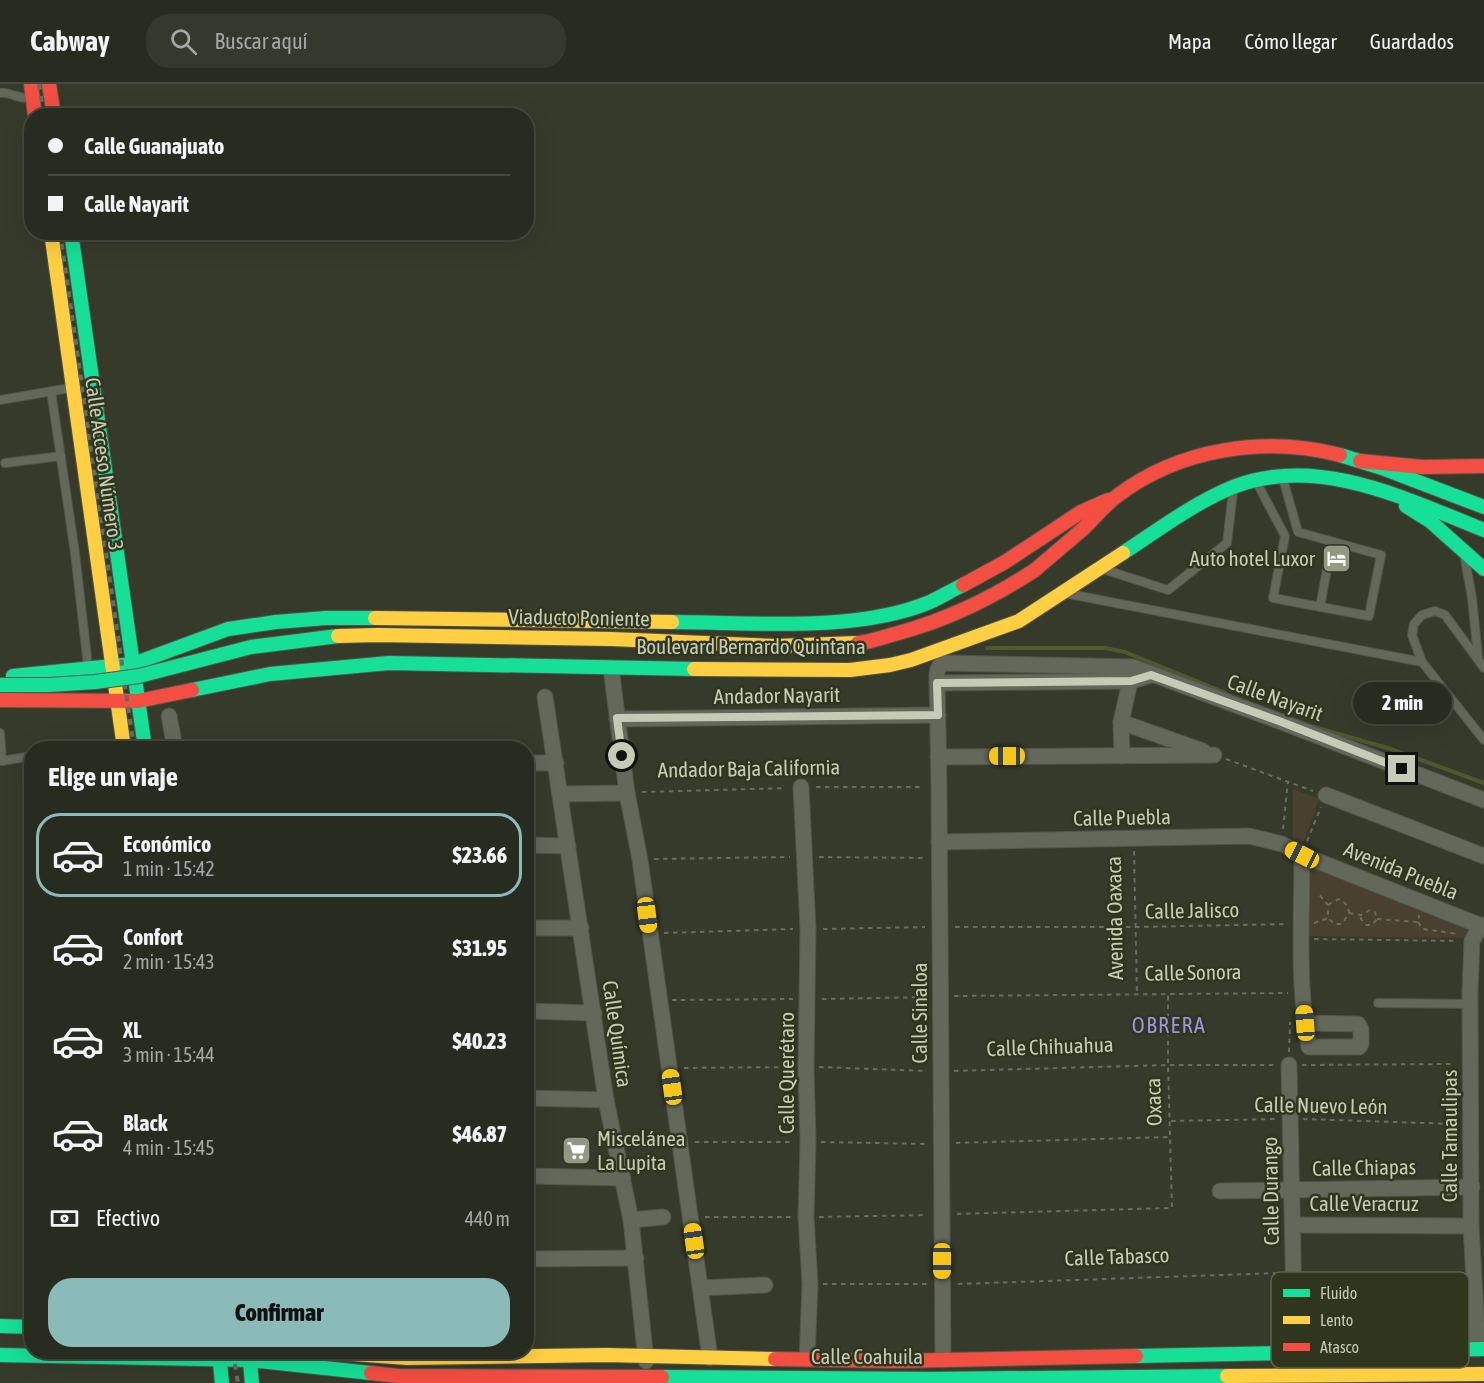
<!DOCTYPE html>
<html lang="es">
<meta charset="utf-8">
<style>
:root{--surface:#282c20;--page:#34382d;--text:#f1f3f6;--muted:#a5a7a5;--line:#44483e;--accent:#8bbbb9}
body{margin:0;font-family:"Asap Condensed",sans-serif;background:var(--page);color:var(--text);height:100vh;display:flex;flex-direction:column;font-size:22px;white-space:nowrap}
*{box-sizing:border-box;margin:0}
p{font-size:20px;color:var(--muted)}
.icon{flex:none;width:33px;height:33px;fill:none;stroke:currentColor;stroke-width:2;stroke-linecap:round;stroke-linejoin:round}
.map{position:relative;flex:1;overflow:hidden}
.drawer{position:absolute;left:24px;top:657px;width:510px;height:618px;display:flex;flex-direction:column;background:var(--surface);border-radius:24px;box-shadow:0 6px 24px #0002,0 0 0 2px var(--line)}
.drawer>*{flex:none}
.banner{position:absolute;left:24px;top:24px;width:510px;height:132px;border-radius:24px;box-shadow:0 6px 24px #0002,0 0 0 2px var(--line);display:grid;align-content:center;height:132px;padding:0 24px;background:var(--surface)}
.end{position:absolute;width:27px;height:27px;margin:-14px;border:8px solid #c5cbb6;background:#111;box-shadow:0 0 0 3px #111}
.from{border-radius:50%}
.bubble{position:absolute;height:42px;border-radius:21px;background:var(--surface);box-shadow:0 6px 24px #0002,0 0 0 2px var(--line);font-size:20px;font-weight:800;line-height:42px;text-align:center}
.car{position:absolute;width:18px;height:36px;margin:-18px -9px;border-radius:8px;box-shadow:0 0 4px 2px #0007;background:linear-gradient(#f5c518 24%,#345 0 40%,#f5c518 0 76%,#345 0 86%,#f5c518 0)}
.banner b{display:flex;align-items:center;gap:21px;height:57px;font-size:22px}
.banner b+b{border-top:2px solid var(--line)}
.banner i{width:15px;height:15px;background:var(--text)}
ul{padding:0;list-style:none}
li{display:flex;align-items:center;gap:18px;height:84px;margin:0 12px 9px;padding:0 12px;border:3px solid transparent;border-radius:24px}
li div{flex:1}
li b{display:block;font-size:22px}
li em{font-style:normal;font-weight:800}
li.current{border-color:var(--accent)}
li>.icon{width:54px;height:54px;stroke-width:1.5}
h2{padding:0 24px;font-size:27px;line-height:72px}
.pay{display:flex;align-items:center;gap:15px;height:66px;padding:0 24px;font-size:22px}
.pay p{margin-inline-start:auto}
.cta{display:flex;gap:12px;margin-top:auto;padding:12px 24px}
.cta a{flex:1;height:69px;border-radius:24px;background:var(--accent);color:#111;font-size:24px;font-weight:800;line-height:69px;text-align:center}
header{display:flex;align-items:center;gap:36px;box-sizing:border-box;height:84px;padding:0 30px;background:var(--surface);border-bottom:2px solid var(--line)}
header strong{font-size:28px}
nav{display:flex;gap:33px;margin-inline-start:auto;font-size:21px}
.search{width:420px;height:54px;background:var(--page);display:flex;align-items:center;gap:15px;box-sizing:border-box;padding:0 21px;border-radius:24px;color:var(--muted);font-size:22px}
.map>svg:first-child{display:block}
.green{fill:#49402f}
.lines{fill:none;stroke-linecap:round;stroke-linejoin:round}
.stream{stroke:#4e582f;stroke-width:4}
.lane-casing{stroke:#515549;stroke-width:10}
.street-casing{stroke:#515549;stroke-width:17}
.fast-casing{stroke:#515549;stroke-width:16}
.slow-casing{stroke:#515549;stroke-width:16}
.jam-casing{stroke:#515549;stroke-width:16}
.path{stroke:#6a6c60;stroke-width:2;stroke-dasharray:4.5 4.5;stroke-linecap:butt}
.lane{stroke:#64685b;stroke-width:8}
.street{stroke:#64685b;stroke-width:15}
.fast{stroke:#16e098;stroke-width:14}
.slow{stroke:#ffcf43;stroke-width:14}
.jam{stroke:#f24e42;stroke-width:14}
.rail{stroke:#686c60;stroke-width:4;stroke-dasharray:6 6;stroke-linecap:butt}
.fast-bridge-casing{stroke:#535749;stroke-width:16;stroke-linecap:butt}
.slow-bridge-casing{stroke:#535749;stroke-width:16;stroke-linecap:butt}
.jam-bridge-casing{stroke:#535749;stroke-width:16;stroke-linecap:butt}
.fast-bridge{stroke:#16e098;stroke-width:14}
.slow-bridge{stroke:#ffcf43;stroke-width:14}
.jam-bridge{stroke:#f24e42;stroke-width:14}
.route{stroke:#c5cbb6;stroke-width:8}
.labels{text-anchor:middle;stroke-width:5;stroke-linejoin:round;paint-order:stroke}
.street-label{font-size:21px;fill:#c5cbb6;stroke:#30351e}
.poi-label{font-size:21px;fill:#c5cbb6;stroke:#30351e;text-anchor:end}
.neighbourhood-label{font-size:22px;letter-spacing:1.5px;fill:#9a94e2;stroke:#30351e}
.key{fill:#30351e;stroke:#5d624c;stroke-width:1.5}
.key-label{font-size:16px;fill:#c5cbb6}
</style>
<header>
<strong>Cabway</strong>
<div class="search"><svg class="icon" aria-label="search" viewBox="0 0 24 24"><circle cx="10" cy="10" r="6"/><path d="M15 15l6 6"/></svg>Buscar aquí</div>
<nav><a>Mapa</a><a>Cómo llegar</a><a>Guardados</a></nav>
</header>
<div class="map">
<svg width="1484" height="1299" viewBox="0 0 1484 1299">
<rect width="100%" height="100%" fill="#363a2b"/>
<g class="green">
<path d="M1293 705 1319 715 1302 763 1293 759Z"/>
<path d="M1301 777 1467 840V854L1302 852Z"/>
<path d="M1399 1208H1470L1472 1253H1400Z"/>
</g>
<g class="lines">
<g class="stream">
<path d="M987 564H1105L1125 568 1226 609"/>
<path d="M1314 643 1391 665 1484 699"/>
</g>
<defs>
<g id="lane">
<path d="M0 9C10 7 16 15 30 14"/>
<path d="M51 307 75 469 88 582"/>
<path d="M0 316 70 304"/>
<path d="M5 379 61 372"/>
<path d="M1258 401 1285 452 1273 514 1369 532 1381 471 1298 448 1283 395"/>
<path d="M1465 475 1472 514 1478 573"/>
<path d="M1106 486 1168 506 1227 459 1233 408"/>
<path d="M1069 510 1422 578"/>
<path d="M1320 523 1332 458"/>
<path d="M1484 584 1445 531 1435 527 1422 531 1414 540 1412 551 1422 578 1484 656"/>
<path d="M0 649 2 677 32 672"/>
<path d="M1378 919 1471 920"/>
</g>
<g id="street">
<path d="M611 584 627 709 640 776 710 1274"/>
<path d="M937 599 1131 597 1151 591"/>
<path d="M545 613 606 1016 631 1136 646 1277"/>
<path d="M169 632 175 664"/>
<path d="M617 635 938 631"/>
<path d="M1121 638 1203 667"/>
<path d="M1122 672 1121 638 1132 589"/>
<path d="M938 673 1214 671"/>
<path d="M526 679H556"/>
<path d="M801 703 808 845 806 983 808 1058 806 1133 810 1200 807 1275"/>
<path d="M560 710 627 709"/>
<path d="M1326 711 1484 772"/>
<path d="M939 758 1249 752 1282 760 1302 771 1484 843"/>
<path d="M526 761 568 762"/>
<path d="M1302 771C1302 834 1297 900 1309 963H1359L1361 960V945L1358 940 1305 939"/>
<path d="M526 844H581"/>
<path d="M526 927 594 929"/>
<path d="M1289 981 1295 1268"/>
<path d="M526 1014 606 1016"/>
<path d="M526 1092 623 1094"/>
<path d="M1220 1107 1472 1103"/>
<path d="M631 1136 663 1133"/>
<path d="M1293 1141 1471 1142"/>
<path d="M526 1175 636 1174"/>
<path d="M701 1204 765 1201"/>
<path d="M1294 1207 1459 1205"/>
<path d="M1390 1207 1393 1266"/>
<path d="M1478 1265 1471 1142 1470 908 1472 857 1481 841"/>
<path d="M943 1276 939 703 937 599C937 591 935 582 945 579L1133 583 1279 637 1484 716"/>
</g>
<g id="fast">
<path d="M71 148 145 664"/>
<path d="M1340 371 1382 384 1484 423"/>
<path d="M1406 422 1430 437 1484 485"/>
<path d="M1123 469C1158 446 1194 419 1233 403 1317 370 1406 415 1484 446"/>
<path d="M672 538C752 538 856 549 930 518 941 513 952 506 963 501"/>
<path d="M13 592 133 580 228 545 276 538 326 534H375"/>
<path d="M192 606 270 590 389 579 694 585"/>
<path d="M0 1242 32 1243"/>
<path d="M219 1268 222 1299"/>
<path d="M249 1268 252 1299"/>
<path d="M0 1271 250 1276 371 1289"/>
<path d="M1136 1272 1484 1265"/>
<path d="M662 1293 930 1295 1227 1292"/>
</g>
<g id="slow">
<path d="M51 148 124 664"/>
<path d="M375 534 672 538"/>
<path d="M694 585 850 586 890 581 911 576 1019 537 1123 469"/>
<path d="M327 1268 407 1274 606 1271 775 1275"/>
<path d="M1227 1292 1484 1290"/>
</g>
<g id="jam">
<path d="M31 0 35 32"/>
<path d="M49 0 54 32"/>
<path d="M1360 377 1422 383 1484 382"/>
<path d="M1035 486C1051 472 1068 458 1084 444 1095 433 1105 421 1117 412 1180 364 1265 352 1340 371"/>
<path d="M963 501 1005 478 1081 428 1108 416"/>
<path d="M0 616 138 617 192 606"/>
<path d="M775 1275 895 1277 1136 1272"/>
<path d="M371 1289 399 1292 662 1293"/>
</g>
</defs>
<use href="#lane" class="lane-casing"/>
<use href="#street" class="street-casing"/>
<use href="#fast" class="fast-casing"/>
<use href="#slow" class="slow-casing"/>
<use href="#jam" class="jam-casing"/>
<g class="path">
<path d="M1226 675 1313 707"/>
<path d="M816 703H924"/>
<path d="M642 708 786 704"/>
<path d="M1283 745 1288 697"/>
<path d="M1307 757 1321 723"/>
<path d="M1134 767 1137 911"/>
<path d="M819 773 925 774"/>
<path d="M654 775 790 773"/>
<path d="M1328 821 1334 817 1340 815 1348 822 1349 829 1342 840H1335L1329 835"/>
<path d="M1349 829 1361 831 1370 826 1375 828 1377 835 1372 841H1366L1361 835V831"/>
<path d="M1377 835 1418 838 1419 831"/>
<path d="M1418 838 1423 845 1459 850"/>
<path d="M1314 839 1328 834V821L1317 808"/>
<path d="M955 843H1135L1288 840"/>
<path d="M823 845 925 843"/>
<path d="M664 849 793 845"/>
<path d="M1314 855 1458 857"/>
<path d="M954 912 1288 909"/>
<path d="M822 915 928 913"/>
<path d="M672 916 793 915"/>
<path d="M1289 968 1290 938"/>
<path d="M1302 981 1455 980"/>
<path d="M819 983 927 987"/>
<path d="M684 984 792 983"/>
<path d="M954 987 1168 981H1275"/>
<path d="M1303 1035 1456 1040"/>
<path d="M1171 1037 1276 1035"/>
<path d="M695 1058H794"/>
<path d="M821 1058 929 1060"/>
<path d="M956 1059 1171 1053"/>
<path d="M957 1130 1172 1124 1168 981V911"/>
<path d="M705 1133H792"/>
<path d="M819 1133 927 1131"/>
<path d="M823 1200H928"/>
<path d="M958 1200 1279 1189"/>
</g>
<use href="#lane" class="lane"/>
<use href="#street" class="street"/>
<use href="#fast" class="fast"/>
<use href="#slow" class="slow"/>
<use href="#jam" class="jam"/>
<g class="rail">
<path d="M39 0 44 32"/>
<path d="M60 148 134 664"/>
<path d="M233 1268 238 1299"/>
</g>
<defs>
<path id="fast-bridge" d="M0 601H49L95 598 139 592 251 563 338 552"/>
<path id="slow-bridge" d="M338 552 378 551 611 555 776 562 858 559"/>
<path id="jam-bridge" d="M858 559C871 558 883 553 895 550 947 536 990 515 1035 486"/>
</defs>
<use href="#fast-bridge" class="fast-bridge-casing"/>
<use href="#slow-bridge" class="slow-bridge-casing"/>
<use href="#jam-bridge" class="jam-bridge-casing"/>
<use href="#fast-bridge" class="fast-bridge"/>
<use href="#slow-bridge" class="slow-bridge"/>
<use href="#jam-bridge" class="jam-bridge"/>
</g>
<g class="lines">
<path class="route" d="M622 672 617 634 938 631 937 599 1131 597 1151 591 1279 637 1402 685"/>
</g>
<defs>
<symbol id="hotel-square" viewBox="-11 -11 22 22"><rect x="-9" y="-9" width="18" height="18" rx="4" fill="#939885" stroke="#30351e"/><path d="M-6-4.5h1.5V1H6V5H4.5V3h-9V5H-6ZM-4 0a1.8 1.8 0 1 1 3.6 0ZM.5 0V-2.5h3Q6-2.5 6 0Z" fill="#fff"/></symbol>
<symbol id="supermarket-square" viewBox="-11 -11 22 22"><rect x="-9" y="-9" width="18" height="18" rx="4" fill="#939885" stroke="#30351e"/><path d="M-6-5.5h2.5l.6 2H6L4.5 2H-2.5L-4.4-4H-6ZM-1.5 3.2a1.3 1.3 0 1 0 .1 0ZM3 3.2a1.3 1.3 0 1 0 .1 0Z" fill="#fff"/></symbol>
</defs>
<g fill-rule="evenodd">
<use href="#hotel-square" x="1320" y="458" width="33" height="33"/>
<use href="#supermarket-square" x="560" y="1050" width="33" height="33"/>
</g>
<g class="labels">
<g class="street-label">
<text transform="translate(104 380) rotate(82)" y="7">Calle Acceso Número 3</text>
<text transform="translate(579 534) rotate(1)" y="7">Viaducto Poniente</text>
<text x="751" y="570">Boulevard Bernardo Quintana</text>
<text transform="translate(777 612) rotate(-1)" y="7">Andador Nayarit</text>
<text transform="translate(1275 614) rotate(20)" y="7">Calle Nayarit</text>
<text transform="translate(749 685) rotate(-1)" y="7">Andador Baja California</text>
<text transform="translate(1122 734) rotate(-1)" y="7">Calle Puebla</text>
<text transform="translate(1401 787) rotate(22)" y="7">Avenida Puebla</text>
<text transform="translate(1192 827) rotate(-1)" y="7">Calle Jalisco</text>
<text transform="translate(1115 834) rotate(-91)" y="7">Avenida Oaxaca</text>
<text transform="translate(1193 889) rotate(-1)" y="7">Calle Sonora</text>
<text transform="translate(920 929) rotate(-90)" y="7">Calle Sinaloa</text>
<text transform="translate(617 950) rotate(82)" y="7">Calle Química</text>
<text transform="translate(1050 963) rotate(-2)" y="7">Calle Chihuahua</text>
<text transform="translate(787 989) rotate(-90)" y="7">Calle Querétaro</text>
<text transform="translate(1154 1018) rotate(-92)" y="7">Oxaca</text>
<text transform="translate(1321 1022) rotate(1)" y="7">Calle Nuevo León</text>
<text transform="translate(1450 1052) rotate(-90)" y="7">Calle Tamaulipas</text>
<text transform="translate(1364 1084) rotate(-1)" y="7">Calle Chiapas</text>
<text transform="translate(1271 1107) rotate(-91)" y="7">Calle Durango</text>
<text x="1364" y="1127">Calle Veracruz</text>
<text transform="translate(1117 1173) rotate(-2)" y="7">Calle Tabasco</text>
<text x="867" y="1280">Calle Coahuila</text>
</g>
<g class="poi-label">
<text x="1315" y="482">Auto hotel Luxor</text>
<text x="597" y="1062" text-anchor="start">Miscelánea<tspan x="597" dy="24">La Lupita</tspan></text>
</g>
<g class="neighbourhood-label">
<text x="1169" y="949">OBRERA</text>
</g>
</g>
<rect x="1271" y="1188" width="198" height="96" rx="9" class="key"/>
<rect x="1283" y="1205" width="27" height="8" fill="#16e098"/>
<rect x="1283" y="1232" width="27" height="8" fill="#ffcf43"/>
<rect x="1283" y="1259" width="27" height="8" fill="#f24e42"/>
<g class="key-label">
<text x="1320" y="1215">Fluido</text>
<text x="1320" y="1242">Lento</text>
<text x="1320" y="1269">Atasco</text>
</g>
</svg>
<i class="end from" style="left:622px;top:672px"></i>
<i class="end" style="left:1402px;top:685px"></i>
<div class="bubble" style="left:1353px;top:598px;width:99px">2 min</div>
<i class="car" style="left:1007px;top:672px;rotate:270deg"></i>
<i class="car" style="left:1302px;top:771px;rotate:297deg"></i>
<i class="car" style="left:647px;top:831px;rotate:173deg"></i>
<i class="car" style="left:1305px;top:939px;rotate:356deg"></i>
<i class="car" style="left:672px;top:1003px;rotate:352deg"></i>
<i class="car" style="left:694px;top:1157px;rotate:352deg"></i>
<i class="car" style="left:942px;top:1177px;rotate:180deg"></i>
<div class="banner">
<b><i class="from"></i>Calle Guanajuato</b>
<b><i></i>Calle Nayarit</b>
</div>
<section class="drawer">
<h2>Elige un viaje</h2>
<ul>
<li class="current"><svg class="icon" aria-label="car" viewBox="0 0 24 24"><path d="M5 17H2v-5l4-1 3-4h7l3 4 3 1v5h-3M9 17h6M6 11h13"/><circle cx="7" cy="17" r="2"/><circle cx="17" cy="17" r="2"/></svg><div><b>Económico</b><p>1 min · 15:42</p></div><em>$23.66</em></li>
<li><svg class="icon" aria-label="car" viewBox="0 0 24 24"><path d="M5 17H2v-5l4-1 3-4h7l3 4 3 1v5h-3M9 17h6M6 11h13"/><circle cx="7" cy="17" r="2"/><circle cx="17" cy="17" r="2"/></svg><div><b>Confort</b><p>2 min · 15:43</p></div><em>$31.95</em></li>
<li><svg class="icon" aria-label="car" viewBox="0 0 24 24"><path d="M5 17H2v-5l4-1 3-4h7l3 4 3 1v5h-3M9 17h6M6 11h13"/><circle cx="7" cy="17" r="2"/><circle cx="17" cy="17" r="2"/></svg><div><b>XL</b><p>3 min · 15:44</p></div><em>$40.23</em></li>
<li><svg class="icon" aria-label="car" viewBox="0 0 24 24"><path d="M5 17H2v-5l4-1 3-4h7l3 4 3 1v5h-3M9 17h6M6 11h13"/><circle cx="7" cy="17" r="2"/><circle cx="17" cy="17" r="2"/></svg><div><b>Black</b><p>4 min · 15:45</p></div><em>$46.87</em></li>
</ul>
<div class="pay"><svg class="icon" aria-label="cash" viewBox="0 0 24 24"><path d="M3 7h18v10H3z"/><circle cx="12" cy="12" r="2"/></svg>Efectivo<p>440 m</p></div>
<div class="cta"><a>Confirmar</a></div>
</section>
</div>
